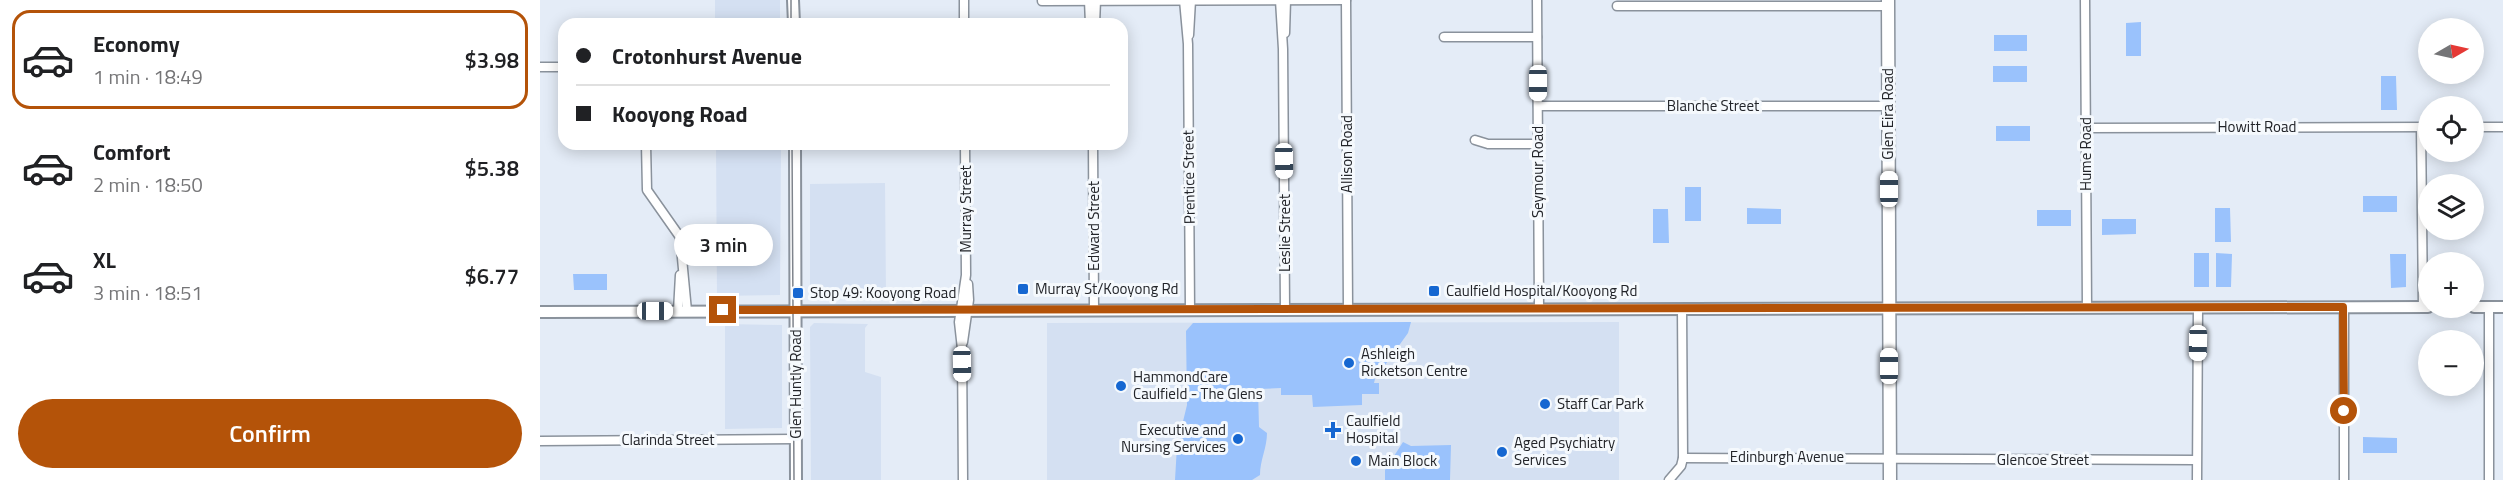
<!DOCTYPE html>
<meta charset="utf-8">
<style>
:root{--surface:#fff;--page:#f2f2f2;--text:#202124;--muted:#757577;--line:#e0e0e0;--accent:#b45309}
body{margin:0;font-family:"Titillium Web",sans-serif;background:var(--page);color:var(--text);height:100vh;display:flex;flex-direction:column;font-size:22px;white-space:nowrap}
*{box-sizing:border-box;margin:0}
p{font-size:20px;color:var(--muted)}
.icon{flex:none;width:33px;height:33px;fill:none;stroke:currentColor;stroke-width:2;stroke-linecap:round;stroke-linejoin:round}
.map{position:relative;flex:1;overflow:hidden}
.sheet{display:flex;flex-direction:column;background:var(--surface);width:540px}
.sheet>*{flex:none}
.hud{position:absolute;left:18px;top:18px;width:570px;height:132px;border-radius:18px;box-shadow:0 3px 15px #0003;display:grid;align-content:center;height:132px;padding:0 18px;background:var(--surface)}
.needle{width:39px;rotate:81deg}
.buttons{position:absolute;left:1878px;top:18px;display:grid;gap:12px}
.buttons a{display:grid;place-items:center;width:66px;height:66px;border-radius:50%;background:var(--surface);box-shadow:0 3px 15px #0003;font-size:30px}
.end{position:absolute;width:27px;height:27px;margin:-14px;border:8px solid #b45309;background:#fff;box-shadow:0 0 0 3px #fff}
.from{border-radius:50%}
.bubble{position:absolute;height:42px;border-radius:21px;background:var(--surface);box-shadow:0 3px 15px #0003;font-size:20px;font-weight:600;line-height:42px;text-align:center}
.car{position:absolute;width:18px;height:36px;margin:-18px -9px;border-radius:8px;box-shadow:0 0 4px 2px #0007;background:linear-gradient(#fff 24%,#345 0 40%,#fff 0 76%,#345 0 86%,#fff 0)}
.hud b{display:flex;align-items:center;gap:21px;height:57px;font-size:22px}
.hud b+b{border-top:2px solid var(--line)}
.hud i{width:15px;height:15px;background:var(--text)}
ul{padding:10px 0 0;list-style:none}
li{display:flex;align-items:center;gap:18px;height:99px;margin:0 12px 9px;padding:0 6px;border:3px solid transparent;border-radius:18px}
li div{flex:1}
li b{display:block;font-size:22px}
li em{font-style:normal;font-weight:600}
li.active{border-color:var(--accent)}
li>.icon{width:54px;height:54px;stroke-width:1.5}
.primary-button{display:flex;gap:12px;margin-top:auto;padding:12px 18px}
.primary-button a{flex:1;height:69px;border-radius:36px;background:var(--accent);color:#fff;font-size:24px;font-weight:600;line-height:69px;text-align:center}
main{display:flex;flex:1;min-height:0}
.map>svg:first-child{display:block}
.built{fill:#d4e0f2}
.green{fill:#9ac2fc}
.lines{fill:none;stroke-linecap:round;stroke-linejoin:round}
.minor-casing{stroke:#8a929c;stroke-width:11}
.tertiary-casing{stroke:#8a929c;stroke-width:14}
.secondary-casing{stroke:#8a929c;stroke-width:15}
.minor{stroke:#fff;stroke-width:8}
.tertiary{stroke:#fff;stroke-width:10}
.secondary{stroke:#fff;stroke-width:12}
.tram{stroke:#7f848c;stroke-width:1.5}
.route{stroke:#b45309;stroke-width:8}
.poi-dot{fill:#1667d1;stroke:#f5f9fd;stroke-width:2}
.labels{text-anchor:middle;stroke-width:6;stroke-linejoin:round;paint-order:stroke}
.street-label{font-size:15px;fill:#222429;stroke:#f5f9fd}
.poi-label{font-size:15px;fill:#222429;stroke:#f5f9fd;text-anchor:start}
</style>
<main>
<section class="sheet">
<ul>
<li class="active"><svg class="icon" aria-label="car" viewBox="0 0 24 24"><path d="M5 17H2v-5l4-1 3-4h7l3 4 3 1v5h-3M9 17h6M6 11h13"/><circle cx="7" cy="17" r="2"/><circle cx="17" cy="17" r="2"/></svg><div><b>Economy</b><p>1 min · 18:49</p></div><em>$3.98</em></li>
<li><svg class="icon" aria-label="car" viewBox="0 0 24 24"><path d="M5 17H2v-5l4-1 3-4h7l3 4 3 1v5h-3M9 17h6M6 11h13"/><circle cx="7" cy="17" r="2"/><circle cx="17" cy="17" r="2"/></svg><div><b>Comfort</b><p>2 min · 18:50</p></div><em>$5.38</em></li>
<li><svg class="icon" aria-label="car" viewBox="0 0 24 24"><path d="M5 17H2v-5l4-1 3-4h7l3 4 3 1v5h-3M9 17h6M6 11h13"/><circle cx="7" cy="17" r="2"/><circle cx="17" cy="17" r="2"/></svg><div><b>XL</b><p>3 min · 18:51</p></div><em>$6.77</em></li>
</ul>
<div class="primary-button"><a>Confirm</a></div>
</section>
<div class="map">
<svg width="1963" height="480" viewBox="0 0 1963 480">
<rect width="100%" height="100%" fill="#e4ecf7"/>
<g class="built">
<rect x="175" y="0" width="65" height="24"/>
<path d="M176 144H241L240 295 177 296Z"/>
<path d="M345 183 346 295H273L270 293V184Z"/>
<path d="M1079 322V480H507V323Z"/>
<path d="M274 323 328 324 325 328V372L341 377V480H271L270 327Z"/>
<path d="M185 324 242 325V428L185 429Z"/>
</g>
<g class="green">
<path d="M1601 22V56H1586V23Z"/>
<rect x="1454" y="35" width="33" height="16"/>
<rect x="1453" y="66" width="34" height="16"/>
<path d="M1841 76H1856L1857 110H1841Z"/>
<rect x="1456" y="126" width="34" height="15"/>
<rect x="1145" y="187" width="16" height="34"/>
<rect x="1823" y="196" width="34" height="16"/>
<path d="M1207 208 1241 209V224H1207Z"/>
<path d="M1675 208H1690L1691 242H1675Z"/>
<path d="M1113 209H1128L1129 243H1113Z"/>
<rect x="1497" y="210" width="34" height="16"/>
<path d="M1562 219H1596V234L1562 235Z"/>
<rect x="1654" y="253" width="15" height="34"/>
<path d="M1676 253 1692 254 1691 287H1676Z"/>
<path d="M1850 254H1866V287L1851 288Z"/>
<path d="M33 274H67V290H34Z"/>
<path d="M871 322 868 333 835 379 834 383H839V394H822V405L773 407 772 395H741V388L718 389 719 427 727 433C727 448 720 460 720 475L712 480H635L637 446 647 405 646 331 653 323Z"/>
<path d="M1823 437 1857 438V453H1823Z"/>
<path d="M863 442 871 446 911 445 910 480H845V470Z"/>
</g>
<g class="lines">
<defs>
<g id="minor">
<path d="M424 0V24"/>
<path d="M549 0 550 24"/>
<path d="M644 0 648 44 650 310"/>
<path d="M740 0 743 49 745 308"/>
<path d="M806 0 808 308"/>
<path d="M997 0 999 308"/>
<path d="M1545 0 1547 308"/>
<path d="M502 1 806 0"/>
<path d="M1077 6H1348"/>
<path d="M555 24 556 0"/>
<path d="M745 33 746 0"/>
<path d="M649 35 651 0"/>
<path d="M904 37H997"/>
<path d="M0 67H24"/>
<path d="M998 106H1348"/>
<path d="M1881 127 1883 307"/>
<path d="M1934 127H1963"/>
<path d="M1546 128 1888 127"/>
<path d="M935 140 948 144H998"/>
<path d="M106 144 107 190 140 237 147 311"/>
<path d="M553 144 554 309"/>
<path d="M1804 307V480"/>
<path d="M1949 307V480"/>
<path d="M138 311 140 275"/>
<path d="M423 342 429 300 428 284"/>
<path d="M0 441 256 439"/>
<path d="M1143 458 1656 460"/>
<path d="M423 480 422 349 419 322 426 275 425 144"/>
<path d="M1129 480 1141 466 1143 458 1142 308"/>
<path d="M1657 480 1658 308"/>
</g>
<g id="tertiary">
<path d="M253 0 254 24"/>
<path d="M255 144 256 480"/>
<path d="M1934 307H1963"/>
<path d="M0 312 1888 307"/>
</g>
<path id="secondary" d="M1348 0 1350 480"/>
</defs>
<use href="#minor" class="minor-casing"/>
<use href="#tertiary" class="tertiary-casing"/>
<use href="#secondary" class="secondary-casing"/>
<use href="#minor" class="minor"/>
<use href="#tertiary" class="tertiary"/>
<use href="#secondary" class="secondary"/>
<g class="tram">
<path d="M251 0V24"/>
<path d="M252 144 254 480"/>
</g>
</g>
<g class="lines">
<path class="route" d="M183 310 1803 307 1804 411"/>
</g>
<g class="poi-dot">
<rect x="477" y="283" width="12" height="12" rx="3"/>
<rect x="888" y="285" width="12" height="12" rx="3"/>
<rect x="252" y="287" width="12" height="12" rx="3"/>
<circle cx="809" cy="363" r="6"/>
<circle cx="581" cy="386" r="6"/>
<circle cx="1005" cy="404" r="6"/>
<path d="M790 421h6v6h6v6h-6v6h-6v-6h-6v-6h6z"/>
<circle cx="698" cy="439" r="6"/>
<circle cx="962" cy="452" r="6"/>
<circle cx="816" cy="461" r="6"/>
</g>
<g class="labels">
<g class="street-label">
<text x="1173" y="111">Blanche Street</text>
<text transform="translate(1348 114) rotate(-90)" y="5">Glen Eira Road</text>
<text x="1717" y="132">Howitt Road</text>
<text transform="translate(807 154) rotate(-90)" y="5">Allison Road</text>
<text transform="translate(1546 154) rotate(-90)" y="5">Hume Road</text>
<text transform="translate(998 172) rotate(-90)" y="5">Seymour Road</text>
<text transform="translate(649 177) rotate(-91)" y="5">Prentice Street</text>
<text transform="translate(426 209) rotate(-90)" y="5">Murray Street</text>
<text transform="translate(554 226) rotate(-90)" y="5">Edward Street</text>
<text transform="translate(745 233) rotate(-90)" y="5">Leslie Street</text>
<text transform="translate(256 384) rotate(-90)" y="5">Glen Huntly Road</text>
<text x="128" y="445">Clarinda Street</text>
<text x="1247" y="462">Edinburgh Avenue</text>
<text x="1503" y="465">Glencoe Street</text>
</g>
<g class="poi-label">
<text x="495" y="294">Murray St/Kooyong Rd</text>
<text x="906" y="296">Caulfield Hospital/Kooyong Rd</text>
<text x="270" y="298">Stop 49: Kooyong Road</text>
<text x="821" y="359">Ashleigh<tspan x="821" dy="17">Ricketson Centre</tspan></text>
<text x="593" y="382">HammondCare<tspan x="593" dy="17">Caulfield - The Glens</tspan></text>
<text x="1017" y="409">Staff Car Park</text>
<text x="806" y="426">Caulfield<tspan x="806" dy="17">Hospital</tspan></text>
<text x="686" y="435" text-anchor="end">Executive and<tspan x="686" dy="17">Nursing Services</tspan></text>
<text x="974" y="448">Aged Psychiatry<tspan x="974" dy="17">Services</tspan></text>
<text x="828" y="466">Main Block</text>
</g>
</g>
</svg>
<div class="buttons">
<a><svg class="needle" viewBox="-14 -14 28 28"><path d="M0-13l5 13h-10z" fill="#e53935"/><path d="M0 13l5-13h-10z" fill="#757577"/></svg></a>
<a><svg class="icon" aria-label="locate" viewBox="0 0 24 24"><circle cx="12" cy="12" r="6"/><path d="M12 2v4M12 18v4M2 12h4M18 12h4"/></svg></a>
<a><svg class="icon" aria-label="layers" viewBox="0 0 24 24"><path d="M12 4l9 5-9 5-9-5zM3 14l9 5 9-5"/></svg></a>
<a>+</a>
<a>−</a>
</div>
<i class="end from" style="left:1804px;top:411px"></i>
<i class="end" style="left:183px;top:310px"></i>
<div class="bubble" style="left:134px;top:224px;width:99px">3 min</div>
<i class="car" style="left:998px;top:83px;rotate:180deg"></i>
<i class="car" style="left:744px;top:161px;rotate:179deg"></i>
<i class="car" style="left:1349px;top:189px;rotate:0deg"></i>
<i class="car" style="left:115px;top:311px;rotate:90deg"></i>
<i class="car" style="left:1658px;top:343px;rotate:181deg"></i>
<i class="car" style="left:422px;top:364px;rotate:179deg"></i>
<i class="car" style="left:1349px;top:366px;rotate:0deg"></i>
<div class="hud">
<b><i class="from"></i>Crotonhurst Avenue</b>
<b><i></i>Kooyong Road</b>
</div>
</div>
</main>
